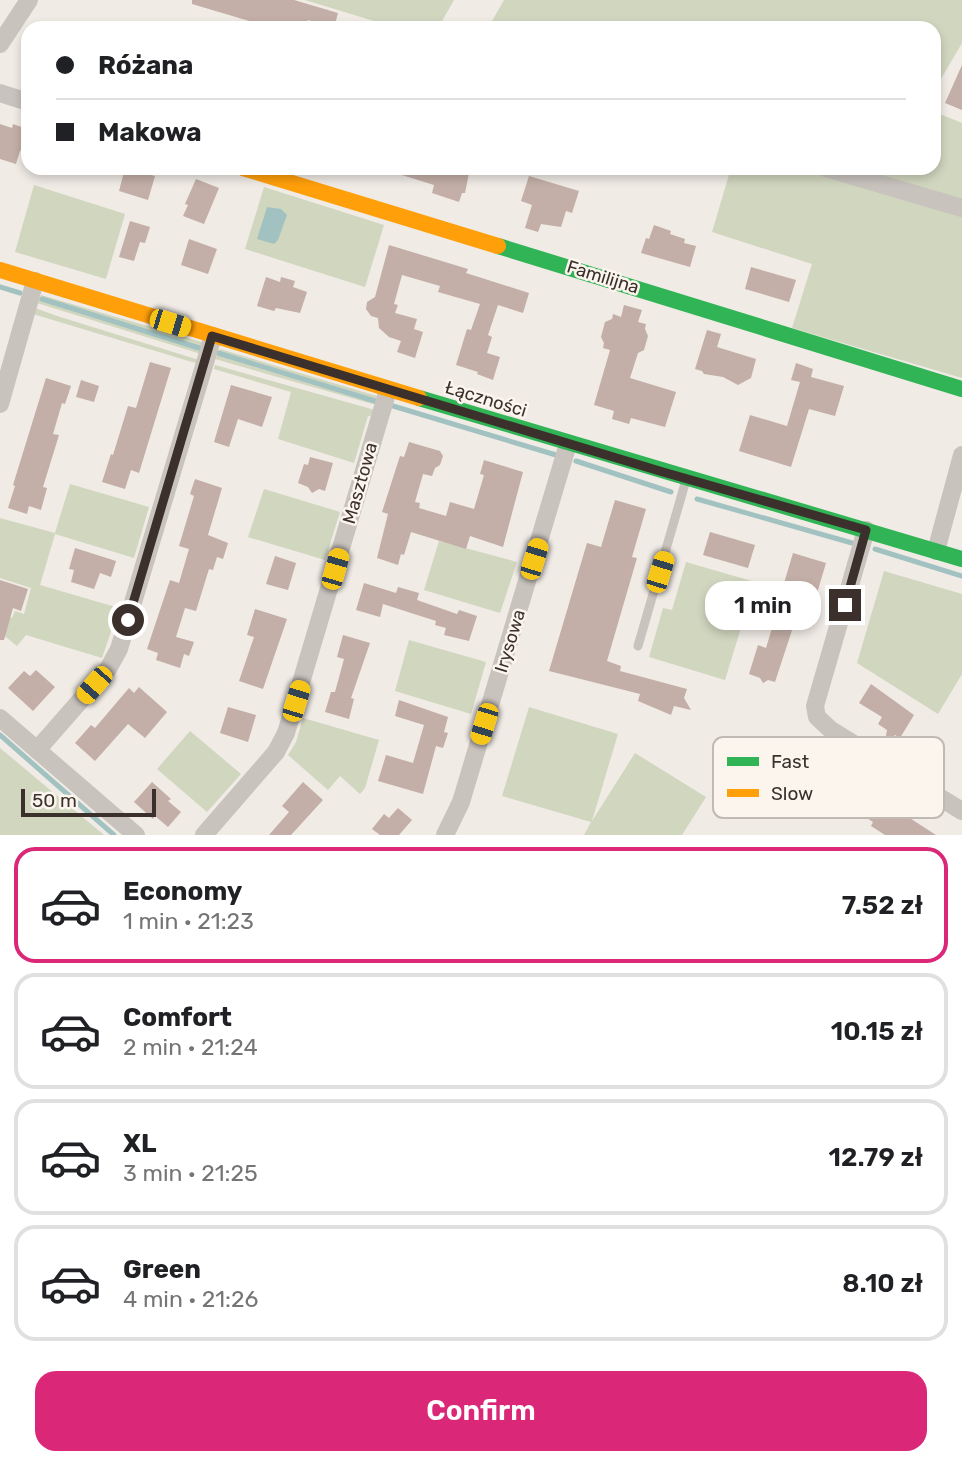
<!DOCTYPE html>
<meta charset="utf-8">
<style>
:root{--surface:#fff;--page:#f6f6f6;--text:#202124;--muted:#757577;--line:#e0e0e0;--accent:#db2777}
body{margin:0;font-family:Rubik,sans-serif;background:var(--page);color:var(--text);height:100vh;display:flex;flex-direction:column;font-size:26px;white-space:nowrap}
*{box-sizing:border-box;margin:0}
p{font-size:23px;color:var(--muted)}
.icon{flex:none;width:38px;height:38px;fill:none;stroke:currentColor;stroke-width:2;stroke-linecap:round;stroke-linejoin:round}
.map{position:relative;height:835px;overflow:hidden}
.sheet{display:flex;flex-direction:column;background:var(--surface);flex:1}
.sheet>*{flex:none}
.guide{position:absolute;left:21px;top:21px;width:920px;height:154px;border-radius:21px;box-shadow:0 4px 10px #0003;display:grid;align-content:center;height:154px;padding:0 35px;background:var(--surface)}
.scale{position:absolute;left:21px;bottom:18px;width:135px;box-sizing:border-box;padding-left:7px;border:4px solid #3b302b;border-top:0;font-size:19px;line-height:24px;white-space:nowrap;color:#3b302b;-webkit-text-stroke:5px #fbf5ee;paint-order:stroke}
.end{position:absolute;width:32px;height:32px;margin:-16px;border:9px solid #3b302b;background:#fff;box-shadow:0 0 0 4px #fff}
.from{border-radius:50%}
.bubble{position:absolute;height:49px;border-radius:21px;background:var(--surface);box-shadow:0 4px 10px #0003;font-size:23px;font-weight:600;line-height:49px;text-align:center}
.car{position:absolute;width:21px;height:42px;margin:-21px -10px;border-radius:9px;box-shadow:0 0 5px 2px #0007;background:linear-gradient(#f5c518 24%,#345 0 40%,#f5c518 0 76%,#345 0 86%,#f5c518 0)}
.guide b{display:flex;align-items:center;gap:24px;height:66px;font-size:26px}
.guide b+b{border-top:2px solid var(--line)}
.guide i{width:18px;height:18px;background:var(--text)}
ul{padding:12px 0 0;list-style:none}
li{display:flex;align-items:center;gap:21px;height:116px;margin:0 14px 10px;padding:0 21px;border:4px solid var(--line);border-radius:21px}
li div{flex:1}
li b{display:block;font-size:26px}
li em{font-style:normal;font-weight:600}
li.selected{border-color:var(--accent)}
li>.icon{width:63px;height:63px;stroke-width:1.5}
.action{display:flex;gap:14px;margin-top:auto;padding:14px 35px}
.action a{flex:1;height:80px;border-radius:21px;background:var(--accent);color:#fff;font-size:28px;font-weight:600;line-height:80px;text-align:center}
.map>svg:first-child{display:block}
.green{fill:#d1d6bf}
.water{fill:#a1c2c1}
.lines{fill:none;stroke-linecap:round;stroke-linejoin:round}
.stream{stroke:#a1c2c1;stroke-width:5}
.building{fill:#c3afa7}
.lane{stroke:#c9c3be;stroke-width:9}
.street{stroke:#c9c3be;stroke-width:18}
.fast{stroke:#30b455;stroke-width:16}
.slow{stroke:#ff9f0a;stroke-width:16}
.route{stroke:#3b302b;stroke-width:9}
.labels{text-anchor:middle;stroke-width:5;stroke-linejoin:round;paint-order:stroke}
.street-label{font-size:18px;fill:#3b302b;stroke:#fbf5ee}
.key{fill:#fbf5ee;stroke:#c1bab4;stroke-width:2}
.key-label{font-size:19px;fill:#3b302b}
</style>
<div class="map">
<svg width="962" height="835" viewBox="0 0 962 835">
<rect width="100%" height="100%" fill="#f0ebe5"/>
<g class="green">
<path d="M305 0H454L438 28H397Z"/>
<path d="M504 0H962V43L935 89 934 28H488Z"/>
<path d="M935 112 962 123V201L856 168H934Z"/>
<path d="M731 168H804L962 216V378L792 328 812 264 712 232Z"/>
<path d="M34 185 125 214 106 279 15 252Z"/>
<path d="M264 187 384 225 365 287 245 249Z"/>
<path d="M41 295 202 342 201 354 37 303Z"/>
<path d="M35 308 57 316 199 360 197 363 192 362 33 314Z"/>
<path d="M220 349 377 396 376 405 215 359Z"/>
<path d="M215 365 375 410 373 416H368L354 463 278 439 291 392 214 369Z"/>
<path d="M70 484 149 507 134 558 55 534 40 585 119 608 102 658 26 635 17 646 0 632V615L12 618 15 611 24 614 31 588 0 578V518L55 533Z"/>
<path d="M264 489 340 512 325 560 248 537Z"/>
<path d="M439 541 517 562 500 613 424 590Z"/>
<path d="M686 562 755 582 725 680 649 657 663 608 672 610Z"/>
<path d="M884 571 962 594V674L938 714 857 663Z"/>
<path d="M409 640 486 662 471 714 395 691Z"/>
<path d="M529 707 618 734 592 821 635 753 706 797 682 835H584L591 822 502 796Z"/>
<path d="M303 718 379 740 365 788 360 794 340 776 328 790 288 755 296 742Z"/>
<path d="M190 731 241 774 207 812 157 769Z"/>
<path d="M0 748 104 835H0Z"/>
</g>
<path class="water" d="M267 207 281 209 287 215 278 240 274 244 257 239Z"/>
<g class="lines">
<g class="stream">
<path d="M0 287 20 293"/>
<path d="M42 299 199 348"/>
<path d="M218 353 375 401"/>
<path d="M393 406 556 455"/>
<path d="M576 461 671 492"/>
<path d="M697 499 852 543"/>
<path d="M875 549 962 576"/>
<path d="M0 735 114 835"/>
</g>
</g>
<g class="building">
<path d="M192 0H294L338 13 334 28 308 20 306 28H273L192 4Z"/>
<path d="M962 65V110L945 103Z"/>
<path d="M0 124 12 128 13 124 27 129 24 140 28 147 20 151 16 164 0 159Z"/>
<path d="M125 168 155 176 148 200 119 191Z"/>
<path d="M389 168H470L465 193H462L459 202 432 193 434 185 389 171Z"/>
<path d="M529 176 579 191 572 213 566 211 561 227 541 224 538 232 525 228 532 205 521 201Z"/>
<path d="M196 179 219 188 204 224 183 216 188 205 185 204Z"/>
<path d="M130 221 150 227 145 243 140 242 134 261 119 257Z"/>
<path d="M654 225 671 231 670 234 685 239 684 243 696 246 690 267 641 253 646 238 649 239Z"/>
<path d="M189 239 217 249 208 274 181 265Z"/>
<path d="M389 245 468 269 466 273 529 293 523 313 498 305 488 335 492 337 487 353 500 357 493 380 477 374 478 372 456 365 467 329 471 330 480 304 438 292 440 286 402 275 394 304 398 305 395 313 417 319 414 329 423 332 415 358 397 352 401 341 389 337 379 328 378 318 371 316 366 309 367 302 375 297Z"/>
<path d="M751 267 796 280 789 302 745 289Z"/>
<path d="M266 277 280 282 281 277 295 281 293 287 307 292 300 313 276 308 274 311 257 306Z"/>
<path d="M624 305 642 310 638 322 646 324 645 329 648 336 644 350 638 353 630 378 676 392 665 427 631 418 629 424 612 419 614 411 594 405 610 350 603 348 604 343 601 337 605 322 612 319 613 314 621 317Z"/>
<path d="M707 330 721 334 717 347 756 359 751 378 738 385 723 377 704 374 702 371 695 369Z"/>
<path d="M150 362 171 368 139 473 131 470 125 489 102 482 111 454 113 455 128 406 136 408Z"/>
<path d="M796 363 813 369 811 377 844 386 835 416 809 409 791 467 739 451 750 415 787 426 800 382 791 380Z"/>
<path d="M46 378 71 386 65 404 62 403 53 434 59 435 43 487 47 488 41 510 29 506 27 514 8 508 15 486 13 485Z"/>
<path d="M81 380 99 386 94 402 76 397Z"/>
<path d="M231 385 272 397 262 427 238 419 229 447 214 442Z"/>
<path d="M409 442 440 451 443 456 440 465 435 468 432 476 423 474 415 502 420 503 419 508 446 516 450 502 474 509 484 475 480 474 484 460 523 472 503 547 470 536 466 549 411 532 404 555 401 554 398 565 377 558 388 514 382 512 400 456 404 457Z"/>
<path d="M310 457 333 463 325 491 319 489 312 493 308 487 298 483 304 464 308 465Z"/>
<path d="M195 479 222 488 208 535 228 543 223 559 217 557 213 570 209 569 196 611 185 608 176 637 194 642 189 656 184 654 180 668 156 660 158 653 147 649 170 580 179 583 189 549 179 546 194 496 190 494Z"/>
<path d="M615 500 646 509 632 557 637 558 607 661 621 666 620 671 687 689 684 698 691 710 674 706 671 715 638 701 640 694 549 671 587 543 601 547Z"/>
<path d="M710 532 755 545 748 568 703 555Z"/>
<path d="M75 548 116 561 111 577 100 573 94 589 71 582 74 570 69 569Z"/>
<path d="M793 553 826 563 812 610 817 611 813 626 795 621 775 682 768 680 763 683 760 678 749 674 758 645 766 648 775 618 768 616 773 598 779 600Z"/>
<path d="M275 556 296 563 288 590 266 584Z"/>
<path d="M0 580 28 589 21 611 13 608 4 640H0Z"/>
<path d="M364 583 396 593 398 587 419 593 417 600 457 614 459 610 477 616 469 641 444 635 446 628 435 625 436 621 383 604 380 617 356 610Z"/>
<path d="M255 609 287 619 263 689 239 681 254 637 247 635Z"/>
<path d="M343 635 370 643 351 698 354 699 349 719 325 712 331 692H335L344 659 337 657Z"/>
<path d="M36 670 55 687 33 711 8 688 24 671 30 676Z"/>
<path d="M871 684 914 715 900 738 895 735 885 742 887 730 878 724 882 717 859 703Z"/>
<path d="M139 687 167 712 145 738 128 724 95 761 75 743 91 725 95 728 129 688 134 693Z"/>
<path d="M399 700 448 717 444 732 448 733 443 748 436 746 423 794 378 781 386 755 413 763 424 725 395 716Z"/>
<path d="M228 707 256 715 248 742 220 733Z"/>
<path d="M836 766 848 774 846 777 936 835H885L871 826 873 822 841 802 839 806 819 793Z"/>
<path d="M152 782 171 799 168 801 181 812 168 827 155 816 153 819 134 802Z"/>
<path d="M303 782 323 800 291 835H269L289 812 282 806Z"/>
<path d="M398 808 412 820 399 835H380L372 829 384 814 389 818Z"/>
</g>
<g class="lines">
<path class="lane" d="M638 646 686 480"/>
<g class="street">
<path d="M0 44 29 0"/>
<path d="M0 93 28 102"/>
<path d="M826 168 962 208"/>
<path d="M0 404 35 281"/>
<path d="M866 530 815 706 817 717 831 730 962 811"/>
<path d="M936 551 962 455"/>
<path d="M0 718 136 835"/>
<path d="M37 750 108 669 119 649 213 336"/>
<path d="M204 835 276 752 286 733 388 390"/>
<path d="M445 835 461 802 568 444"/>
</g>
<g class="fast">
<path d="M498 246 962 389"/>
<path d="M419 398 962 559"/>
</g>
<g class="slow">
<path d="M243 168 498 246"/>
<path d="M0 270 419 398"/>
</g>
</g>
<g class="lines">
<path class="route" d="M128 620 212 336 663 472 866 530 845 605"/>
</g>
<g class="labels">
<g class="street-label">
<text transform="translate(603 277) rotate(17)" y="6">Familijna</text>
<text transform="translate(486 399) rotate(17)" y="6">Łączności</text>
<text transform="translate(360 483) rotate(-74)" y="6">Masztowa</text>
<text transform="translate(510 641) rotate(-73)" y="6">Irysowa</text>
</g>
</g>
<rect x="713" y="737" width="231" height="81" rx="10" class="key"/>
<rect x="727" y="757" width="32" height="9" fill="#30b455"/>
<rect x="727" y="789" width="32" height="8" fill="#ff9f0a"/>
<g class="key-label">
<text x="771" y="768">Fast</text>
<text x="771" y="800">Slow</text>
</g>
</svg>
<div class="scale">50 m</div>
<i class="end from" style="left:128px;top:620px"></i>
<i class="end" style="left:845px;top:605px"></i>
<div class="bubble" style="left:705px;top:581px;width:116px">1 min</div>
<i class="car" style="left:170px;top:323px;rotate:107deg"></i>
<i class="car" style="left:534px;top:559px;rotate:17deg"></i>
<i class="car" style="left:335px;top:569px;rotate:16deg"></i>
<i class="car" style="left:660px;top:572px;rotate:17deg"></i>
<i class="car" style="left:94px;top:685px;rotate:221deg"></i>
<i class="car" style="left:296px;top:701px;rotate:17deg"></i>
<i class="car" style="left:484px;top:724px;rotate:197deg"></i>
<div class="guide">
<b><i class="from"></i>Różana</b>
<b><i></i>Makowa</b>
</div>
</div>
<section class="sheet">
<ul>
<li class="selected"><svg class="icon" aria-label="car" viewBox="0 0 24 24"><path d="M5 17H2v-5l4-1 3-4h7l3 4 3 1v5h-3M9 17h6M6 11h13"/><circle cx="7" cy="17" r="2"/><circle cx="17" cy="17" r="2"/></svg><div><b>Economy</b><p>1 min · 21:23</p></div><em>7.52 zł</em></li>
<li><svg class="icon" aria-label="car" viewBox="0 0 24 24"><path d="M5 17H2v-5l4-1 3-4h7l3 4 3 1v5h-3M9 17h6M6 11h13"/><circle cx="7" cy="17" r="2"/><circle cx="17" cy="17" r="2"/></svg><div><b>Comfort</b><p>2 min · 21:24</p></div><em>10.15 zł</em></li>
<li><svg class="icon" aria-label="car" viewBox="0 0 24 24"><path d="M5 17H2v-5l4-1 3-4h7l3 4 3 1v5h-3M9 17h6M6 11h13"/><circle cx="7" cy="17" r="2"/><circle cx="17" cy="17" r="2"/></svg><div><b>XL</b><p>3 min · 21:25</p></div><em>12.79 zł</em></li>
<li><svg class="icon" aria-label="car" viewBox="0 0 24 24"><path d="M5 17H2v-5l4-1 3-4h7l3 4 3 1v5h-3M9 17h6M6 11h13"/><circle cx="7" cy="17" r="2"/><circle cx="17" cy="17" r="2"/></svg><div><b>Green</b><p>4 min · 21:26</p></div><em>8.10 zł</em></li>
</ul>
<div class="action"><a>Confirm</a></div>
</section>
